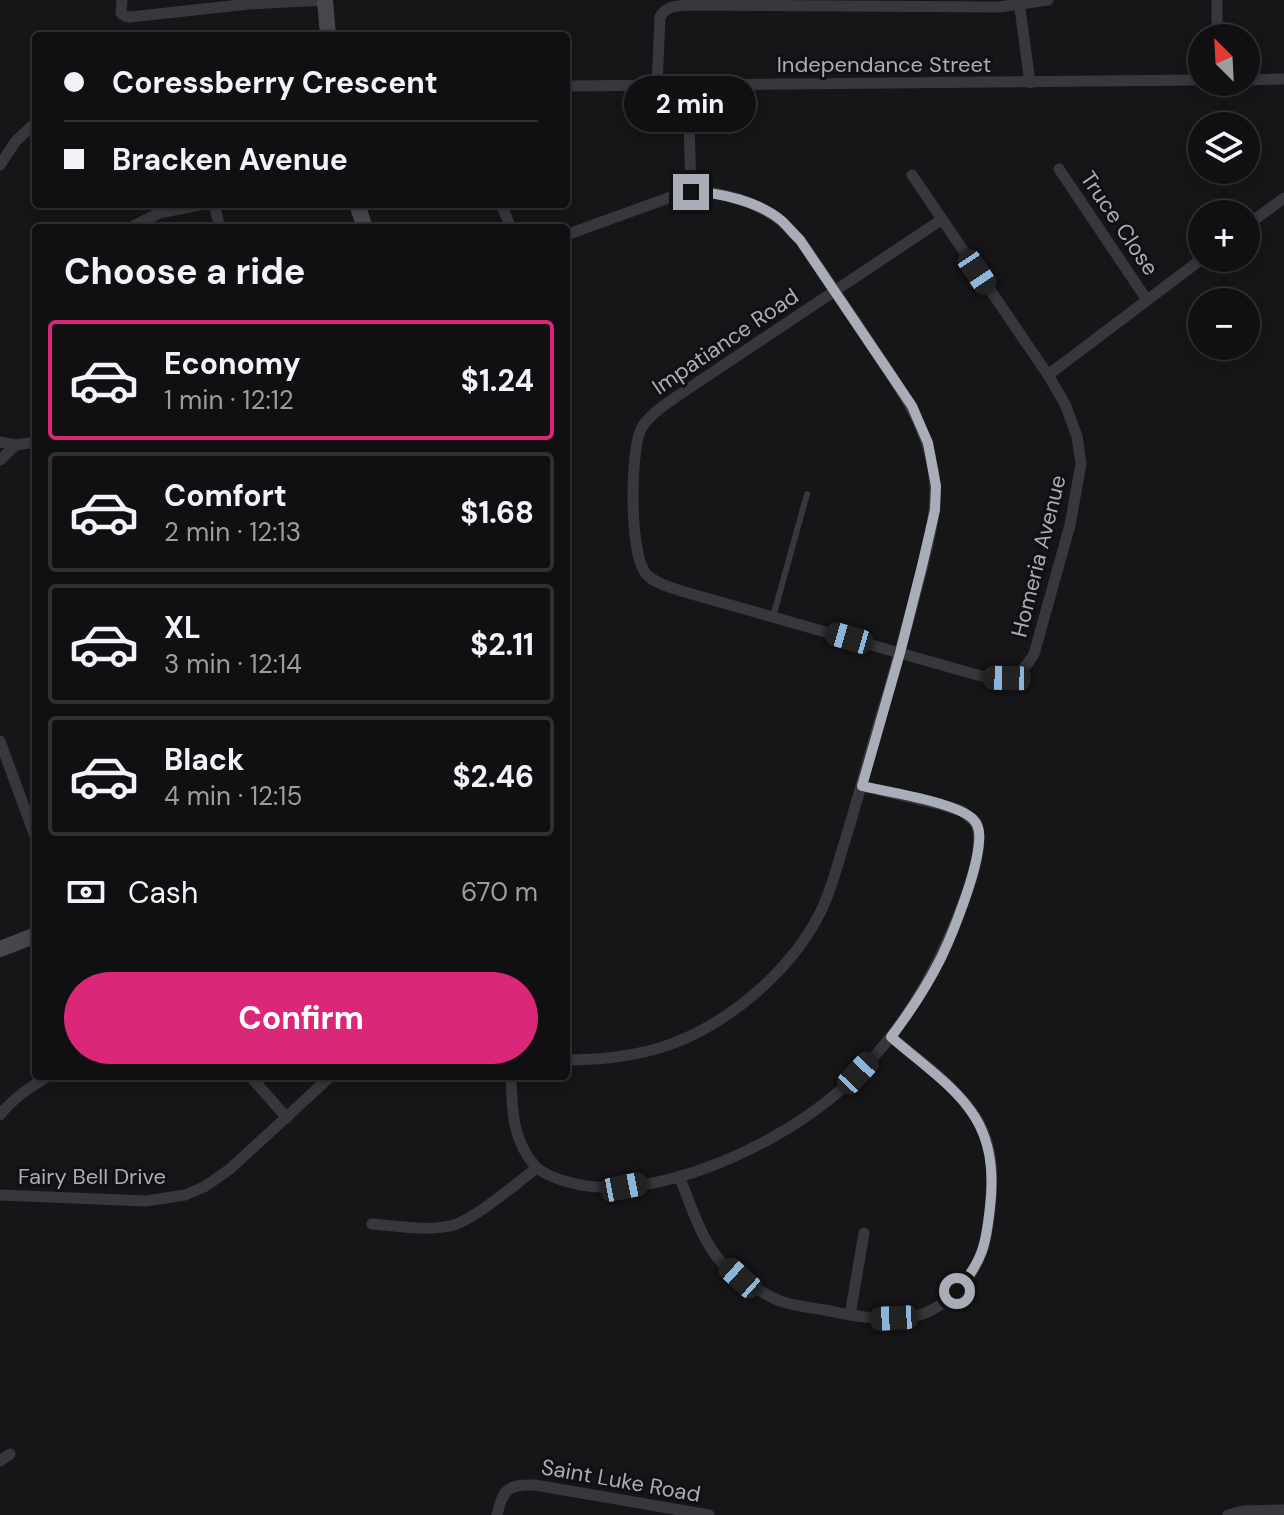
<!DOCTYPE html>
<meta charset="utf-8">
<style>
:root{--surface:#101012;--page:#19191b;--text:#f1f3f6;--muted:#9c9d9f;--line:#303032;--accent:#db2777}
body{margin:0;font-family:"DM Sans",sans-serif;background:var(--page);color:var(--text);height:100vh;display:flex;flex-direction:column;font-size:30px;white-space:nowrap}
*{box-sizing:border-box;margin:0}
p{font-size:26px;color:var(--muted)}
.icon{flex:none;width:44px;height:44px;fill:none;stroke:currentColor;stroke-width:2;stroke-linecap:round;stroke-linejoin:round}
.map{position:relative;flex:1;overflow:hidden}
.side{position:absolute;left:32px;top:224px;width:538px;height:856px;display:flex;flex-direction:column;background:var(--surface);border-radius:8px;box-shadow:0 4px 12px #0003,0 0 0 2px var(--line)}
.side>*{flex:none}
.banner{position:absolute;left:32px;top:32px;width:538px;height:176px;border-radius:8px;box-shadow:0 4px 12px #0003,0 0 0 2px var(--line);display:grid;align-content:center;height:176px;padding:0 32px;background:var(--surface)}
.needle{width:52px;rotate:336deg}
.fabs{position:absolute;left:1188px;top:24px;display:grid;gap:16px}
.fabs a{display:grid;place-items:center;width:72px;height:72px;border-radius:50%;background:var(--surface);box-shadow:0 4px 12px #0003,0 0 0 2px var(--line);font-size:40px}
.end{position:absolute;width:36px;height:36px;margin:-18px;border:10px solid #a8adb8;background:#111;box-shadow:0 0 0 4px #111}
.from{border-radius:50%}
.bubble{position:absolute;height:56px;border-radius:28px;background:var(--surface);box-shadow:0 4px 12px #0003,0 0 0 2px var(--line);font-size:26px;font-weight:700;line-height:56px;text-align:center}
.car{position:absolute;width:24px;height:48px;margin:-24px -12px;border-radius:10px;box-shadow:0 0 6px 2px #0007;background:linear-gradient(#222 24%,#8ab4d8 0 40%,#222 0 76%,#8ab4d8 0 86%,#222 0)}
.banner b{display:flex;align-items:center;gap:28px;height:76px;font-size:30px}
.banner b+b{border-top:2px solid var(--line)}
.banner i{width:20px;height:20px;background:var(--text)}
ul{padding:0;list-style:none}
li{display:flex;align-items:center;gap:24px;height:120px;margin:0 16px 12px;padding:0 16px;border:4px solid var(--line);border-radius:8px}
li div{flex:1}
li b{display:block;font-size:30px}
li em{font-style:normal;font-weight:700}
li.active{border-color:var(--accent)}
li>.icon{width:72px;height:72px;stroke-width:1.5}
h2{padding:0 32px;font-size:36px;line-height:96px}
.pay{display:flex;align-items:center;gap:20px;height:88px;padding:0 32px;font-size:30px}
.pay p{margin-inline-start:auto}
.button{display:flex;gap:16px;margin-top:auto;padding:16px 32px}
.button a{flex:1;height:92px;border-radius:48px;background:var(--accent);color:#fff;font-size:32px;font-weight:700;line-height:92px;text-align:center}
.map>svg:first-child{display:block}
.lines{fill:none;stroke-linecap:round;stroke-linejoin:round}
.lane{stroke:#37383d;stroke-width:6}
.street{stroke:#37383d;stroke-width:11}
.secondary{stroke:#45474d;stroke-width:16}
.route{stroke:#a8adb8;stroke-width:10}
.labels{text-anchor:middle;stroke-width:6;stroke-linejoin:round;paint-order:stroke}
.street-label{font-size:22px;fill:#a8adb8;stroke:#111113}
</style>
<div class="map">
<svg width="1284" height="1515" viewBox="0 0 1284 1515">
<rect width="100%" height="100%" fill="#161618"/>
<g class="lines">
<path class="lane" d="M773 617 807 494"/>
<g class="street">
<path d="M122 0 121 13 125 16 130 17 249 4 325 0"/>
<path d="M1217 0V38"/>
<path d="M1019 1 1030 83"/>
<path d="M1246 80 1284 79"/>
<path d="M688 85 691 192"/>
<path d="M566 86 1202 80"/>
<path d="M657 86 660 17C666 5 679 6 691 5L999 7 1048 0"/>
<path d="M0 165 15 142 36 122"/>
<path d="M1059 169 1147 300"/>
<path d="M912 175 1048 375 1065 404 1077 436 1081 464 1070 525 1034 654C1021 676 1012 678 988 678L681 591C670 587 656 584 647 575 629 557 630 452 641 429 648 416 662 407 673 399L941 220"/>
<path d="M214 204 220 228"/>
<path d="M501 204 511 228"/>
<path d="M1246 226 1284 198"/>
<path d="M130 228 159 213 204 204"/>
<path d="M566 235 682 193C712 188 752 200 777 218 786 224 792 233 800 240 824 275 848 310 871 345 897 384 925 421 933 469 940 509 927 549 917 588 908 623 898 658 888 693 871 745 859 798 842 850 836 871 830 893 820 913 789 974 722 1030 656 1049 627 1057 596 1060 566 1060"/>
<path d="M1048 375 1203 258"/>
<path d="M0 442 16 445 36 442"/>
<path d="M0 460 16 445"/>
<path d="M0 741 36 839"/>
<path d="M250 1076 287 1118"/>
<path d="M511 1076C512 1109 512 1141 536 1167 545 1175 557 1179 568 1182 649 1205 769 1149 831 1098 891 1049 929 987 958 916 968 891 985 849 976 823L962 811 938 804 862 786"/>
<path d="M0 1115C13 1098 31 1086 49 1076"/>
<path d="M679 1176C691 1205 701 1240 722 1263 736 1277 765 1296 783 1302 796 1306 812 1308 825 1310 853 1316 881 1321 909 1317 942 1313 972 1281 982 1251 987 1238 988 1223 990 1209 993 1179 994 1148 978 1121 958 1087 921 1062 891 1037"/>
<path d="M0 1195 146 1201 185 1195 204 1187 230 1169 331 1076"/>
<path d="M372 1224C399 1226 428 1232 454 1225 477 1218 516 1183 537 1168"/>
<path d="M850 1315 864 1233"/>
<path d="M0 1461 10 1454"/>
<path d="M497 1515C503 1489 508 1484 535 1485L709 1515"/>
<path d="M1228 1515 1243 1511 1284 1510"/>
</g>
<g class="secondary">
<path d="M325 0 328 36"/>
<path d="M357 204 365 228"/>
<path d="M0 949 36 935"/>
</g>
</g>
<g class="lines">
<path class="route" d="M691 192C719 192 760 202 782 221 788 227 794 234 800 240L912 406 928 443 936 486 935 510 922 566 900 653 862 786C888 792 955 802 973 819 979 825 980 834 979 842 977 872 954 931 941 958 927 986 910 1012 891 1037 954 1091 1001 1114 990 1207 986 1245 983 1260 957 1291"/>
</g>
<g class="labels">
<g class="street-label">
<text x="884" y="72">Independance Street</text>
<text transform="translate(1120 223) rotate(56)" y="8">Truce Close</text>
<text transform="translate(725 341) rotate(-34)" y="8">Impatiance Road</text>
<text transform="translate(1038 556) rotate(-76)" y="8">Homeria Avenue</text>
<text x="92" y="1184">Fairy Bell Drive</text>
<text transform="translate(621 1480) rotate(10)" y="8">Saint Luke Road</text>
</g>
</g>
</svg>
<div class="fabs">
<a><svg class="needle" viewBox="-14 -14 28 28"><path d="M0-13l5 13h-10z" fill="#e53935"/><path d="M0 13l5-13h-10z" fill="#9c9d9f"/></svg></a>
<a><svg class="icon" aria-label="layers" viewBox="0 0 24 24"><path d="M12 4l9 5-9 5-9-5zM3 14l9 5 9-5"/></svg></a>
<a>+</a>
<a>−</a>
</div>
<i class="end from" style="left:957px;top:1291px"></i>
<i class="end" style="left:691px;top:192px"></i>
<div class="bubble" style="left:624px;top:76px;width:132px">2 min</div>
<i class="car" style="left:977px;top:272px;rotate:146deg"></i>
<i class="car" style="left:849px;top:638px;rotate:286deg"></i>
<i class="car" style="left:1007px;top:678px;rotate:271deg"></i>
<i class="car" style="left:858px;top:1073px;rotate:43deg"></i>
<i class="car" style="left:624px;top:1187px;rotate:79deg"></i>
<i class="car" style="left:740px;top:1278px;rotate:312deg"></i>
<i class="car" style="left:894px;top:1318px;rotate:267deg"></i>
<div class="banner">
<b><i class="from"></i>Coressberry Crescent</b>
<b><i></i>Bracken Avenue</b>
</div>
<section class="side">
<h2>Choose a ride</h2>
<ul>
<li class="active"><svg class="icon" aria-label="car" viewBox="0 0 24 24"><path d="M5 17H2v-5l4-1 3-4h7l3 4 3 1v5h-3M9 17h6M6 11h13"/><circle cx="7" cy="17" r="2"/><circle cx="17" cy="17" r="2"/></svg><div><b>Economy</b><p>1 min · 12:12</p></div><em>$1.24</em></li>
<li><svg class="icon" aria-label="car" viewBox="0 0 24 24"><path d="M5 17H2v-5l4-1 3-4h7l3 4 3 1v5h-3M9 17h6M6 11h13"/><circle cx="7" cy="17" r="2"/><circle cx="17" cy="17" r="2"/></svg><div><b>Comfort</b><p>2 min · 12:13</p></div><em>$1.68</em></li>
<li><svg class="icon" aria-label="car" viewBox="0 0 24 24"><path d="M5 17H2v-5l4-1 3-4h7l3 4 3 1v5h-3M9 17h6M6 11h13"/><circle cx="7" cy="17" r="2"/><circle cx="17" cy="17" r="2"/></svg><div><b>XL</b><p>3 min · 12:14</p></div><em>$2.11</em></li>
<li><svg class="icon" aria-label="car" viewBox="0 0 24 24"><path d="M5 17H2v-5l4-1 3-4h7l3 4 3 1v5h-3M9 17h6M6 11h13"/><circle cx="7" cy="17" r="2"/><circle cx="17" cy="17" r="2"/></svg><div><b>Black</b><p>4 min · 12:15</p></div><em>$2.46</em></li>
</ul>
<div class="pay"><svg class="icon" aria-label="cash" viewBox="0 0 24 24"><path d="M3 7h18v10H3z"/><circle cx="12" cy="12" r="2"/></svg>Cash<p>670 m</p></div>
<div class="button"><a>Confirm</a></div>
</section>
</div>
